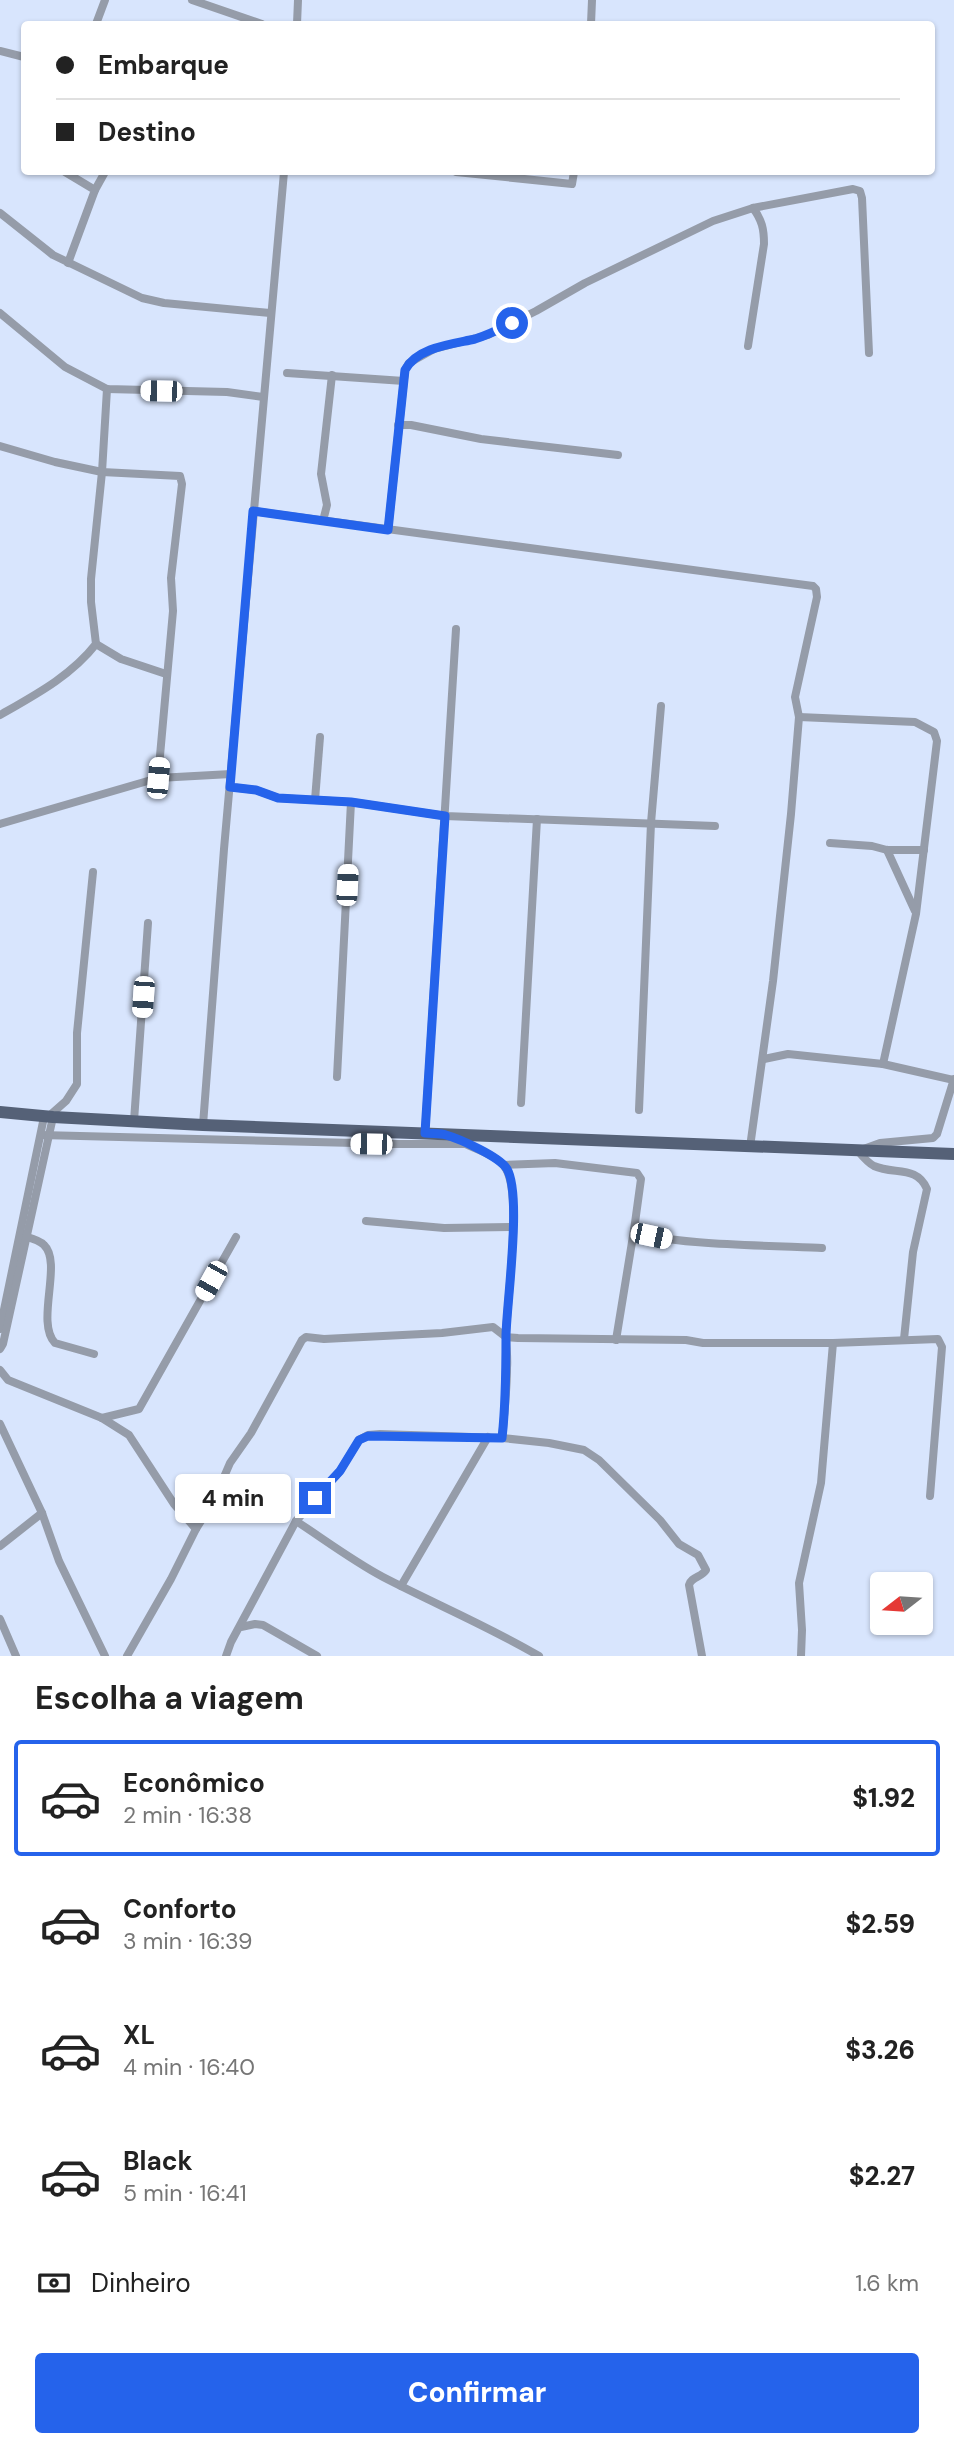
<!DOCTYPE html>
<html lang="pt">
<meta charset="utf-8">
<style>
:root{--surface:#fff;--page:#f6f6f6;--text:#222;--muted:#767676;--line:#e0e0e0;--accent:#2563eb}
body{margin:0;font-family:"DM Sans",sans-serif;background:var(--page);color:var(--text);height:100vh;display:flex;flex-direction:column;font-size:26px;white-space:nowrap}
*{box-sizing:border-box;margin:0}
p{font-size:23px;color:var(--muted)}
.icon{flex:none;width:38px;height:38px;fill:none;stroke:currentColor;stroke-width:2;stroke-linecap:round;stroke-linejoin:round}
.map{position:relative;height:1656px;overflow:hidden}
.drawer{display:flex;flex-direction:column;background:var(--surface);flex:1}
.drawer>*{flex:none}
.banner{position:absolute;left:21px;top:21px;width:914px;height:154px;border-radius:7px;box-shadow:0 2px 5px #0004;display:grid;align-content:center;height:154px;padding:0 35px;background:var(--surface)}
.needle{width:46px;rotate:253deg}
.fabs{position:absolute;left:870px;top:1572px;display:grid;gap:14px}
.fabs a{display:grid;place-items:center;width:63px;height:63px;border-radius:7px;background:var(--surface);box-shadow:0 2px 5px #0004;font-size:35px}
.end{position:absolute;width:32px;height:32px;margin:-16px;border:9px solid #2563eb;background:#fff;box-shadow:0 0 0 4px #fff}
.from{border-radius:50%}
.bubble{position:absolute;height:49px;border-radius:7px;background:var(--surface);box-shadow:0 2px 5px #0004;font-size:23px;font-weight:800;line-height:49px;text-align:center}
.car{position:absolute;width:21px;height:42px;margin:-21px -10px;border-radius:9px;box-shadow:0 0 5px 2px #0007;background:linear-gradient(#fff 24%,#345 0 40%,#fff 0 76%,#345 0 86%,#fff 0)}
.banner b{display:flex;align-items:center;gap:24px;height:66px;font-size:26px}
.banner b+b{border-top:2px solid var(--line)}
.banner i{width:18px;height:18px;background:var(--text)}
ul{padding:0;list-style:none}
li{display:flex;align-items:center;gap:21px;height:116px;margin:0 14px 10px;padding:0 21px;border:4px solid transparent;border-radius:7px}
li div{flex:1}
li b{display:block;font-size:26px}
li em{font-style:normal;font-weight:800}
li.selected{border-color:var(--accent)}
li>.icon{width:63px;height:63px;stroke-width:1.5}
h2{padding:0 35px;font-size:32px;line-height:84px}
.pay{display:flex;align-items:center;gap:18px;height:77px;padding:0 35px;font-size:26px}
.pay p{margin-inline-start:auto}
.action{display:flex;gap:14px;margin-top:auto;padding:14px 35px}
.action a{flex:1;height:80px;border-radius:7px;background:var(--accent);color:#fff;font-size:28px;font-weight:800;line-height:80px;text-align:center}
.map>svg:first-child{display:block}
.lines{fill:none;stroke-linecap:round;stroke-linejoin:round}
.minor{stroke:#959ca9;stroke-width:8}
.primary{stroke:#556177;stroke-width:12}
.route{stroke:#2563eb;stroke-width:9}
</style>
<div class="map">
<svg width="954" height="1656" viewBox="0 0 954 1656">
<rect width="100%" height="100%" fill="#d8e5fd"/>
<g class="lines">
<g class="minor">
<path d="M192 0 262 24"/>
<path d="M96 24 105 0"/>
<path d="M297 24 298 0"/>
<path d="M591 24 592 0"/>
<path d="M0 51 24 57"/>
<path d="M65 172 95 190 68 263"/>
<path d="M456 172 572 184 574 172"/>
<path d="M95 190 105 172"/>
<path d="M0 213 53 255 142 298 164 303 270 313"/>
<path d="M0 313 65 367 107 389 227 392 263 397"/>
<path d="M748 346 764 244C764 229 762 220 753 208"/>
<path d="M287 373 404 381"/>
<path d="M398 425H411L481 439 618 455"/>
<path d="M0 446 55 462 102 472 180 476 182 484 171 578 173 611 158 778"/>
<path d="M253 511 813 586 816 589 817 597 795 697 799 717 791 814 773 981 750 1147"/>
<path d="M323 521 327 505 321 474 332 375"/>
<path d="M388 530 405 370 409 363 434 349 488 335 536 311 585 283 713 221 753 208 853 189 860 191 862 198 869 353"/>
<path d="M96 644 121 659 166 674"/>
<path d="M0 715C35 695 71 676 96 644L91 602V579L102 472 107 389"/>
<path d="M799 717 915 722 934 732 937 741 916 914 883 1064"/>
<path d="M230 787 256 790 278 798 351 802 445 816 715 826"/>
<path d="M315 800 320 737"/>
<path d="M0 824 158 778 231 774"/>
<path d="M830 843 872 846 887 850H924"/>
<path d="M887 850 915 911"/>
<path d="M764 1059 788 1054 883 1064 954 1080"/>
<path d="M337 1077 351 802"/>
<path d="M521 1103 537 819"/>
<path d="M639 1110 651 823 661 706"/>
<path d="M49 1116 66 1101 77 1084V1033L93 872"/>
<path d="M134 1121 148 923"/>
<path d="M203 1125 224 849 284 172"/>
<path d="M425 1134 456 629"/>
<path d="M41 1135 395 1144H465"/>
<path d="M461 1142C475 1149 498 1155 506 1169 522 1196 507 1300 506 1335 506 1346 508 1357 507 1368 507 1391 504 1415 502 1438"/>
<path d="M504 1165 555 1163 637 1173 641 1179 634 1230C653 1245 790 1246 822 1248"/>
<path d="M366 1221 444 1228 512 1227"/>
<path d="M23 1236C30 1238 39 1240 44 1245 63 1263 35 1322 55 1343L94 1354"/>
<path d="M0 1329 44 1117"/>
<path d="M904 1339 913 1252 927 1189C917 1165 894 1175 874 1166 868 1163 863 1157 858 1151L880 1143 933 1138 937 1134 954 1079"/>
<path d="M616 1340 634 1230"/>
<path d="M0 1349 3 1344 53 1117"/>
<path d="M0 1370 8 1380 102 1418 129 1435 174 1504 196 1529"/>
<path d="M102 1418 139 1409 236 1237"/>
<path d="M0 1424 42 1513 59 1561 105 1656"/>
<path d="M296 1521C325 1540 353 1561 383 1577 435 1604 488 1626 539 1656"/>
<path d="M0 1546 42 1513"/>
<path d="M401 1586 488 1437"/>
<path d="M0 1619 16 1656"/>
<path d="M241 1627 255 1624 263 1625 317 1656"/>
<path d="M127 1656 171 1579 196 1529 214 1500 230 1463 251 1433 302 1340 306 1337 324 1339 442 1333 493 1327 506 1337 518 1338 686 1340 703 1343H833L938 1339 942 1347 930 1496"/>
<path d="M226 1656 231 1642 296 1521 340 1471 359 1440 368 1435 380 1434 502 1438 549 1443 584 1450 599 1460 660 1520 679 1544 698 1555 706 1570C702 1577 691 1577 689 1585L702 1656"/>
<path d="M801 1656 802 1630 799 1583 821 1483 833 1343"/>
</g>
<path class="primary" d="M0 1112 53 1117 203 1125 954 1154"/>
</g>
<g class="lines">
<path class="route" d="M315 1498 340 1471 359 1440 368 1436 502 1438C506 1404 506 1370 506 1335 507 1300 522 1195 507 1169 500 1157 460 1139 446 1135 440 1133 432 1134 425 1133L445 816 351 802 278 798 256 790 230 787 253 511 388 530 405 370C417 347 453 344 475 339 488 335 500 329 512 323"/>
</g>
</svg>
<div class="fabs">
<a><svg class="needle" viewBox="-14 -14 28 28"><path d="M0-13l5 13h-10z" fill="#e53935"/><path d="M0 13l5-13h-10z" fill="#767676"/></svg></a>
</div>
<i class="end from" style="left:512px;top:323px"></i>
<i class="end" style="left:315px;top:1498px"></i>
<div class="bubble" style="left:175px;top:1474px;width:116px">4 min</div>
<i class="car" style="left:161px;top:391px;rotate:271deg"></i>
<i class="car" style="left:158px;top:778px;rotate:5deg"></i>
<i class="car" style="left:347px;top:885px;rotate:3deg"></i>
<i class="car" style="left:143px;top:997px;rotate:184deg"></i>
<i class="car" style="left:371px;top:1144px;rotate:271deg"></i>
<i class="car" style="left:651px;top:1236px;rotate:102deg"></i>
<i class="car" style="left:211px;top:1281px;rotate:209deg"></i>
<div class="banner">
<b><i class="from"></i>Embarque</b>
<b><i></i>Destino</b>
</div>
</div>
<section class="drawer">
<h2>Escolha a viagem</h2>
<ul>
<li class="selected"><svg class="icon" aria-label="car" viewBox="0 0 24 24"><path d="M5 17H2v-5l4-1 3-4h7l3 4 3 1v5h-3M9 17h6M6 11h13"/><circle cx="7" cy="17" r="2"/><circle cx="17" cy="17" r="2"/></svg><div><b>Econômico</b><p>2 min · 16:38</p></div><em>$1.92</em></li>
<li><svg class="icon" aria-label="car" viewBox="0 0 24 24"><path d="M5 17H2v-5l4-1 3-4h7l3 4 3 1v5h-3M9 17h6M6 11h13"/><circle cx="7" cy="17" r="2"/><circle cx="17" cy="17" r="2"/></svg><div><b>Conforto</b><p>3 min · 16:39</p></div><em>$2.59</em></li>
<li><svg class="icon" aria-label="car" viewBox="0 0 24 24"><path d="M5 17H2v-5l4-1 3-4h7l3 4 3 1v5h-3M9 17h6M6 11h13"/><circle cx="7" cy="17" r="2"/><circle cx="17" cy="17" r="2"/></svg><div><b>XL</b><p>4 min · 16:40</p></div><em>$3.26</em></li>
<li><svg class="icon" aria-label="car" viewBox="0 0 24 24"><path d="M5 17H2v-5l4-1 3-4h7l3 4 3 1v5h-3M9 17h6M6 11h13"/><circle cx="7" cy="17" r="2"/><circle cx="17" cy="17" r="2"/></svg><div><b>Black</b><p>5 min · 16:41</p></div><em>$2.27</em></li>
</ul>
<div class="pay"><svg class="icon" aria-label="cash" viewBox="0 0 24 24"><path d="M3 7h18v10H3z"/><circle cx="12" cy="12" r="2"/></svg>Dinheiro<p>1.6 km</p></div>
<div class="action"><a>Confirmar</a></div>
</section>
